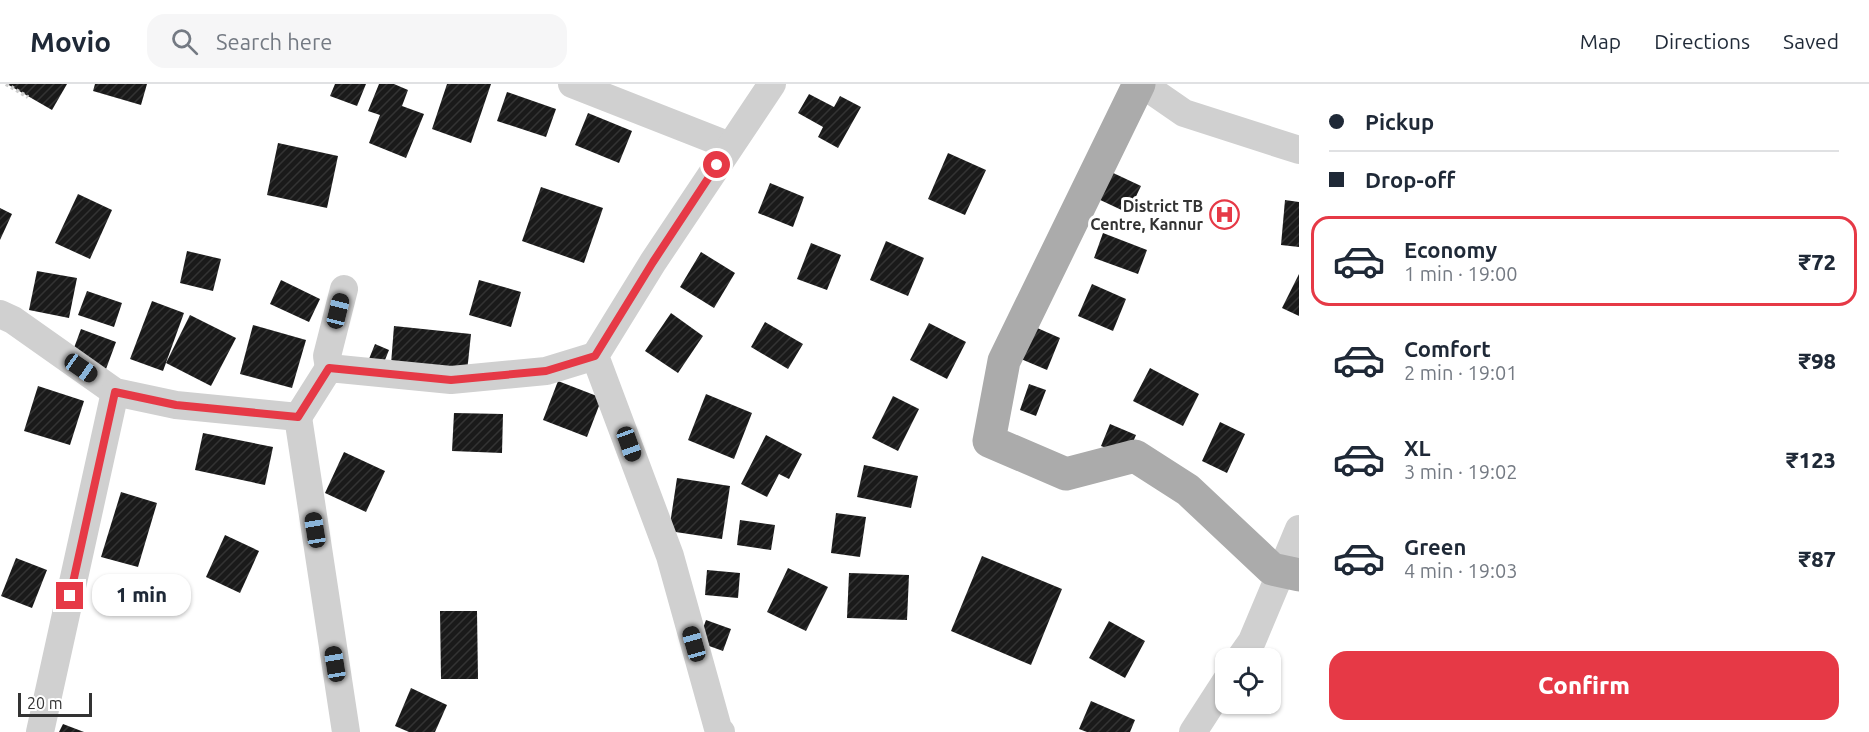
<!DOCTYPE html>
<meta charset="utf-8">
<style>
:root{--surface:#fff;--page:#f6f6f7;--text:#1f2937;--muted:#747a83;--line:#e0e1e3;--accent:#e63946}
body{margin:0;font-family:Ubuntu,sans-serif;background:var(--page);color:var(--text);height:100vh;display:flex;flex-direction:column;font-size:22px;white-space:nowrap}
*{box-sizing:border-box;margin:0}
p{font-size:20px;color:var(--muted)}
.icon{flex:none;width:33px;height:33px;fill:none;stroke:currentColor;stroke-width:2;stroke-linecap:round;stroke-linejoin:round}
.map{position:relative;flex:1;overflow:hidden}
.details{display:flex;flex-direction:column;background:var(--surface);width:570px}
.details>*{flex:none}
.banner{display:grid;align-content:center;height:132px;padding:0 30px;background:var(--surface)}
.fabs{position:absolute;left:1215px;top:564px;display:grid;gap:12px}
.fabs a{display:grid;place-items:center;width:66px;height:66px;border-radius:12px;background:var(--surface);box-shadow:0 2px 4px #0004;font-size:30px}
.scale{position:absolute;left:18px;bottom:15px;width:74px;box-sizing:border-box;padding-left:6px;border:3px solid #333;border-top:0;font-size:16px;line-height:21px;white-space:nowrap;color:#333;-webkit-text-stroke:4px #fff;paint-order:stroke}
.end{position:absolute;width:27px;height:27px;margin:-14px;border:8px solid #e63946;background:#fff;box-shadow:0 0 0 3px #fff}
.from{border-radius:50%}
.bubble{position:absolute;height:42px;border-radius:18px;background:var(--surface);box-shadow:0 2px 4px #0004;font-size:20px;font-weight:800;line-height:42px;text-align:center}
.car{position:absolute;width:18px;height:36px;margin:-18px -9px;border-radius:8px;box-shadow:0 0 4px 2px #0007;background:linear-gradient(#222 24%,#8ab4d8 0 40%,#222 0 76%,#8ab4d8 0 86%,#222 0)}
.banner b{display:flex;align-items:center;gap:21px;height:57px;font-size:22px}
.banner b+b{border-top:2px solid var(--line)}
.banner i{width:15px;height:15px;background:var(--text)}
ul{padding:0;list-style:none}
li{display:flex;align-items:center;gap:18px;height:90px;margin:0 12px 9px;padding:0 18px;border:3px solid transparent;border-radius:18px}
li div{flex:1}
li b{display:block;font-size:22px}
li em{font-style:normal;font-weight:800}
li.on{border-color:var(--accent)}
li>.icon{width:54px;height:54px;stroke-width:1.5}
.primary-button{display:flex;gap:12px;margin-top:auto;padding:12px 30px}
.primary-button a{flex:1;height:69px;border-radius:18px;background:var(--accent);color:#fff;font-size:24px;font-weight:800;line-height:69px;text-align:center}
header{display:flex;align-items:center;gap:36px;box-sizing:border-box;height:84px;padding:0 30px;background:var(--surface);border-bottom:2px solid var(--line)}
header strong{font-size:28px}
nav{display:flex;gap:33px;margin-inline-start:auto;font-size:21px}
.search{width:420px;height:54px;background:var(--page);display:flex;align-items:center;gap:15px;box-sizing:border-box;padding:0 21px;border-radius:18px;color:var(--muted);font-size:22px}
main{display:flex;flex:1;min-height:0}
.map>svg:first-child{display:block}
.building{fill:url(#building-hatch)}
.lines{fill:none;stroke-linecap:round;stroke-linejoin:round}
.path{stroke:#cdcdcd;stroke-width:4;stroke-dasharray:3 3;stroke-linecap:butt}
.minor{stroke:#d0d0d0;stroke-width:28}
.major{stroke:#ababab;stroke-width:33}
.route{stroke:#e63946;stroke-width:8}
.labels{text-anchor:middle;stroke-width:6;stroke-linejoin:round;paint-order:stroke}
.poi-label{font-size:16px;font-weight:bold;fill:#333;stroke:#fff;text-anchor:end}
</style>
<header>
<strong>Movio</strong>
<div class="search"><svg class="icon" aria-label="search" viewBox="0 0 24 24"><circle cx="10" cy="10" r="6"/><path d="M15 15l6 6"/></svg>Search here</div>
<nav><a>Map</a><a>Directions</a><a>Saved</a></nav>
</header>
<main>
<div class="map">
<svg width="1299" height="648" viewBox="0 0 1299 648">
<defs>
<pattern id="building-hatch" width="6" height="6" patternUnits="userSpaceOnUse" patternTransform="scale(1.5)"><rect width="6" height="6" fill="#1a1a1a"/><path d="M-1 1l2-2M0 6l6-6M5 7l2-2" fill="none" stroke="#333"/></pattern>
</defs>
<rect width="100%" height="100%" fill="#fff"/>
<g class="building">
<path d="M7 0H67L52 26Z"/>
<path d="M95 0H147L141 21 93 7Z"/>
<path d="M335 0H366L357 22 330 12Z"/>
<path d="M379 0H394L408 6 402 22 424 30 406 74 369 59 380 31 368 27Z"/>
<path d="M447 0H491L471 59 432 45Z"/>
<path d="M507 8 556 25 546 53 497 37Z"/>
<path d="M809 10 834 23 840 12 861 23 838 64 818 53 823 43 798 29Z"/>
<path d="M588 29 632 47 619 79 575 61Z"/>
<path d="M278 59 338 72 327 124 267 111Z"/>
<path d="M948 69 986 86 965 131 928 115Z"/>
<path d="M1109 87 1141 102 1128 129 1096 114Z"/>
<path d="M770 99 804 113 793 143 758 129Z"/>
<path d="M541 103 603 124 584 179 522 157Z"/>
<path d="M78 110 112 126 90 175 55 159Z"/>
<path d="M1285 116 1299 118V163L1281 161Z"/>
<path d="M0 124 12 130 0 156Z"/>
<path d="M1103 149 1147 166 1138 190 1094 174Z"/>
<path d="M886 157 924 174 908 212 870 196Z"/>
<path d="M811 159 841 171 827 206 797 195Z"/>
<path d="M187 167 221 175 213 207 180 199Z"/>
<path d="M701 168 735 189 714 224 680 203Z"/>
<path d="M37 187 77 194 69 234 29 226Z"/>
<path d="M1299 190V232L1282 224Z"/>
<path d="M281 196 320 215 309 238 270 220Z"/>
<path d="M479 196 521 208 511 243 469 231Z"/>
<path d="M1092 200 1126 215 1113 247 1078 232Z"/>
<path d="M87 207 122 219 114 243 78 231Z"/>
<path d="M152 217 184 229 163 287 130 275Z"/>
<path d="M671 229 703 252 678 289 645 267Z"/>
<path d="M190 231 236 254 211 302 166 279Z"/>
<path d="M765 238 803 260 788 285 751 263Z"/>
<path d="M929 239 966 258 947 295 910 276Z"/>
<path d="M253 241 306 256 292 304 240 290Z"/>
<path d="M394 242 471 250 467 288 391 280Z"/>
<path d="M1035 243 1060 254 1047 286 1021 275Z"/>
<path d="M81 245 116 258 106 285 71 272Z"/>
<path d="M375 260 389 266 381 286 367 280Z"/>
<path d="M1150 284 1199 310 1183 342 1133 317Z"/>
<path d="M558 297 602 314 587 353 543 336Z"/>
<path d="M1029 300 1046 306 1036 332 1020 326Z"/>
<path d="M38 302 84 317 70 361 24 347Z"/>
<path d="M706 310 752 329 734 375 688 356Z"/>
<path d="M893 312 919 325 898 367 872 354Z"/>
<path d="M454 329 503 330 502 369 452 367Z"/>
<path d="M1220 338 1245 350 1227 389 1202 377Z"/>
<path d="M1110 340 1136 351 1127 372 1101 362Z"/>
<path d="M203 349 273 363 265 401 195 386Z"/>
<path d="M766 351 802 370 789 395 779 390 767 413 741 400Z"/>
<path d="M344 368 385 387 366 428 325 409Z"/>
<path d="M864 381 918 392 911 424 857 413Z"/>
<path d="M677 394 730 402 722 455 669 447Z"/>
<path d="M121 408 157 419 138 483 101 473Z"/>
<path d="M836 429 866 433 860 473 831 469Z"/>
<path d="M740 436 775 441 771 466 737 461Z"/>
<path d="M225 451 259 467 240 509 206 493Z"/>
<path d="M982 472 1062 505 1031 581 951 547Z"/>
<path d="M16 474 47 486 32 524 1 512Z"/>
<path d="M788 484 828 503 806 547 767 528Z"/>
<path d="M707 486 740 489 738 514 705 511Z"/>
<path d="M849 489 909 491 907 536 847 534Z"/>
<path d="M440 527H477L478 595H441Z"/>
<path d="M706 536 731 545 723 567 698 558Z"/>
<path d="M1109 537 1145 557 1125 594 1089 574Z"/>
<path d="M411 604 447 621 435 648H409L395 642Z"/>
<path d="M1091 617 1135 636 1130 648H1087L1079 645Z"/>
<path d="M63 640 84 648H59Z"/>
</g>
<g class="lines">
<path class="path" d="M6 0 28 13"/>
<g class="minor">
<path d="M572 0 730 62"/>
<path d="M1142 0 1184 29 1299 66"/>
<path d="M0 230 13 236 115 308 176 321 298 333 329 284 451 296 546 287 595 272"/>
<path d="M329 284 327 272 344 205"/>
<path d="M298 333 346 648"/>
<path d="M1240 574 1252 557 1299 445"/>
<path d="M40 648 115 308"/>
<path d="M721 648H719L670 472 595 272 653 178 772 0"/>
<path d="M1193 648 1226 597"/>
</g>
<path class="major" d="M1139 0 1004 277 989 357 1066 390 1135 372 1188 406 1272 485 1299 491"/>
</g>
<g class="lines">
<path class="route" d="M70 512 115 308 176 321 298 333 329 284 451 296 546 287 595 272 653 178 717 81"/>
</g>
<defs>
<symbol id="hospital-ring" viewBox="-11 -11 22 22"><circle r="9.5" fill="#fff" stroke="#e63946" stroke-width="1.5"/><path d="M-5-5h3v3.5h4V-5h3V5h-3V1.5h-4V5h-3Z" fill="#e63946"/></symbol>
</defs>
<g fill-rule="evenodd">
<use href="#hospital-ring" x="1208" y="114" width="33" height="33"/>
</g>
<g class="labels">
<g class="poi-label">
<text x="1203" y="128">District TB<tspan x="1203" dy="18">Centre, Kannur</tspan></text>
</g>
</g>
</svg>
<div class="fabs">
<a><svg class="icon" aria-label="locate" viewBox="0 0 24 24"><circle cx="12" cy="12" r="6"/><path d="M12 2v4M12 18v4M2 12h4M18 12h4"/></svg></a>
</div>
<div class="scale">20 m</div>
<i class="end from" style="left:717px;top:81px"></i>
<i class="end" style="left:70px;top:512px"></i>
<div class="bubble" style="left:92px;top:490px;width:99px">1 min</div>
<i class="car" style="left:338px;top:227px;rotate:14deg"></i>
<i class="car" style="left:81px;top:284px;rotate:125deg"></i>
<i class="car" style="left:629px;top:360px;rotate:160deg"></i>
<i class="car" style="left:315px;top:446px;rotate:351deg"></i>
<i class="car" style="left:694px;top:560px;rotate:344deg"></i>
<i class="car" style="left:335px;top:580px;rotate:351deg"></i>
</div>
<section class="details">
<div class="banner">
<b><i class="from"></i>Pickup</b>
<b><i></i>Drop-off</b>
</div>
<ul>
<li class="on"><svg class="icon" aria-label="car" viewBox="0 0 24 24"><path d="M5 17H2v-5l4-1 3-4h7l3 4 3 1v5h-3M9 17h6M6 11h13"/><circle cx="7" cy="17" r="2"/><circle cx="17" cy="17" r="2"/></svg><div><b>Economy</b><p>1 min · 19:00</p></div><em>₹72</em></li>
<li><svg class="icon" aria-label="car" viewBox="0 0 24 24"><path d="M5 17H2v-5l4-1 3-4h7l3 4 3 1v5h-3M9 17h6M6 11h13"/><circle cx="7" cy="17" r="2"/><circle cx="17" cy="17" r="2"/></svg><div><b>Comfort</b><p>2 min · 19:01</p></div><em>₹98</em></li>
<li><svg class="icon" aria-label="car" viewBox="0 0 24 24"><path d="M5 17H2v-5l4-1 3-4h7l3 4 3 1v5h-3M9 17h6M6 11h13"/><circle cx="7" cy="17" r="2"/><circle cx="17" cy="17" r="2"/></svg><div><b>XL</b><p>3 min · 19:02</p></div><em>₹123</em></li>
<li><svg class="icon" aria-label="car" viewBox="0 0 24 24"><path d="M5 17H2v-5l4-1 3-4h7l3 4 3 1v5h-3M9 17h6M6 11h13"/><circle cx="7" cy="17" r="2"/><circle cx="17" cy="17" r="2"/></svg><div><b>Green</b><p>4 min · 19:03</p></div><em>₹87</em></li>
</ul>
<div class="primary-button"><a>Confirm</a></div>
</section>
</main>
